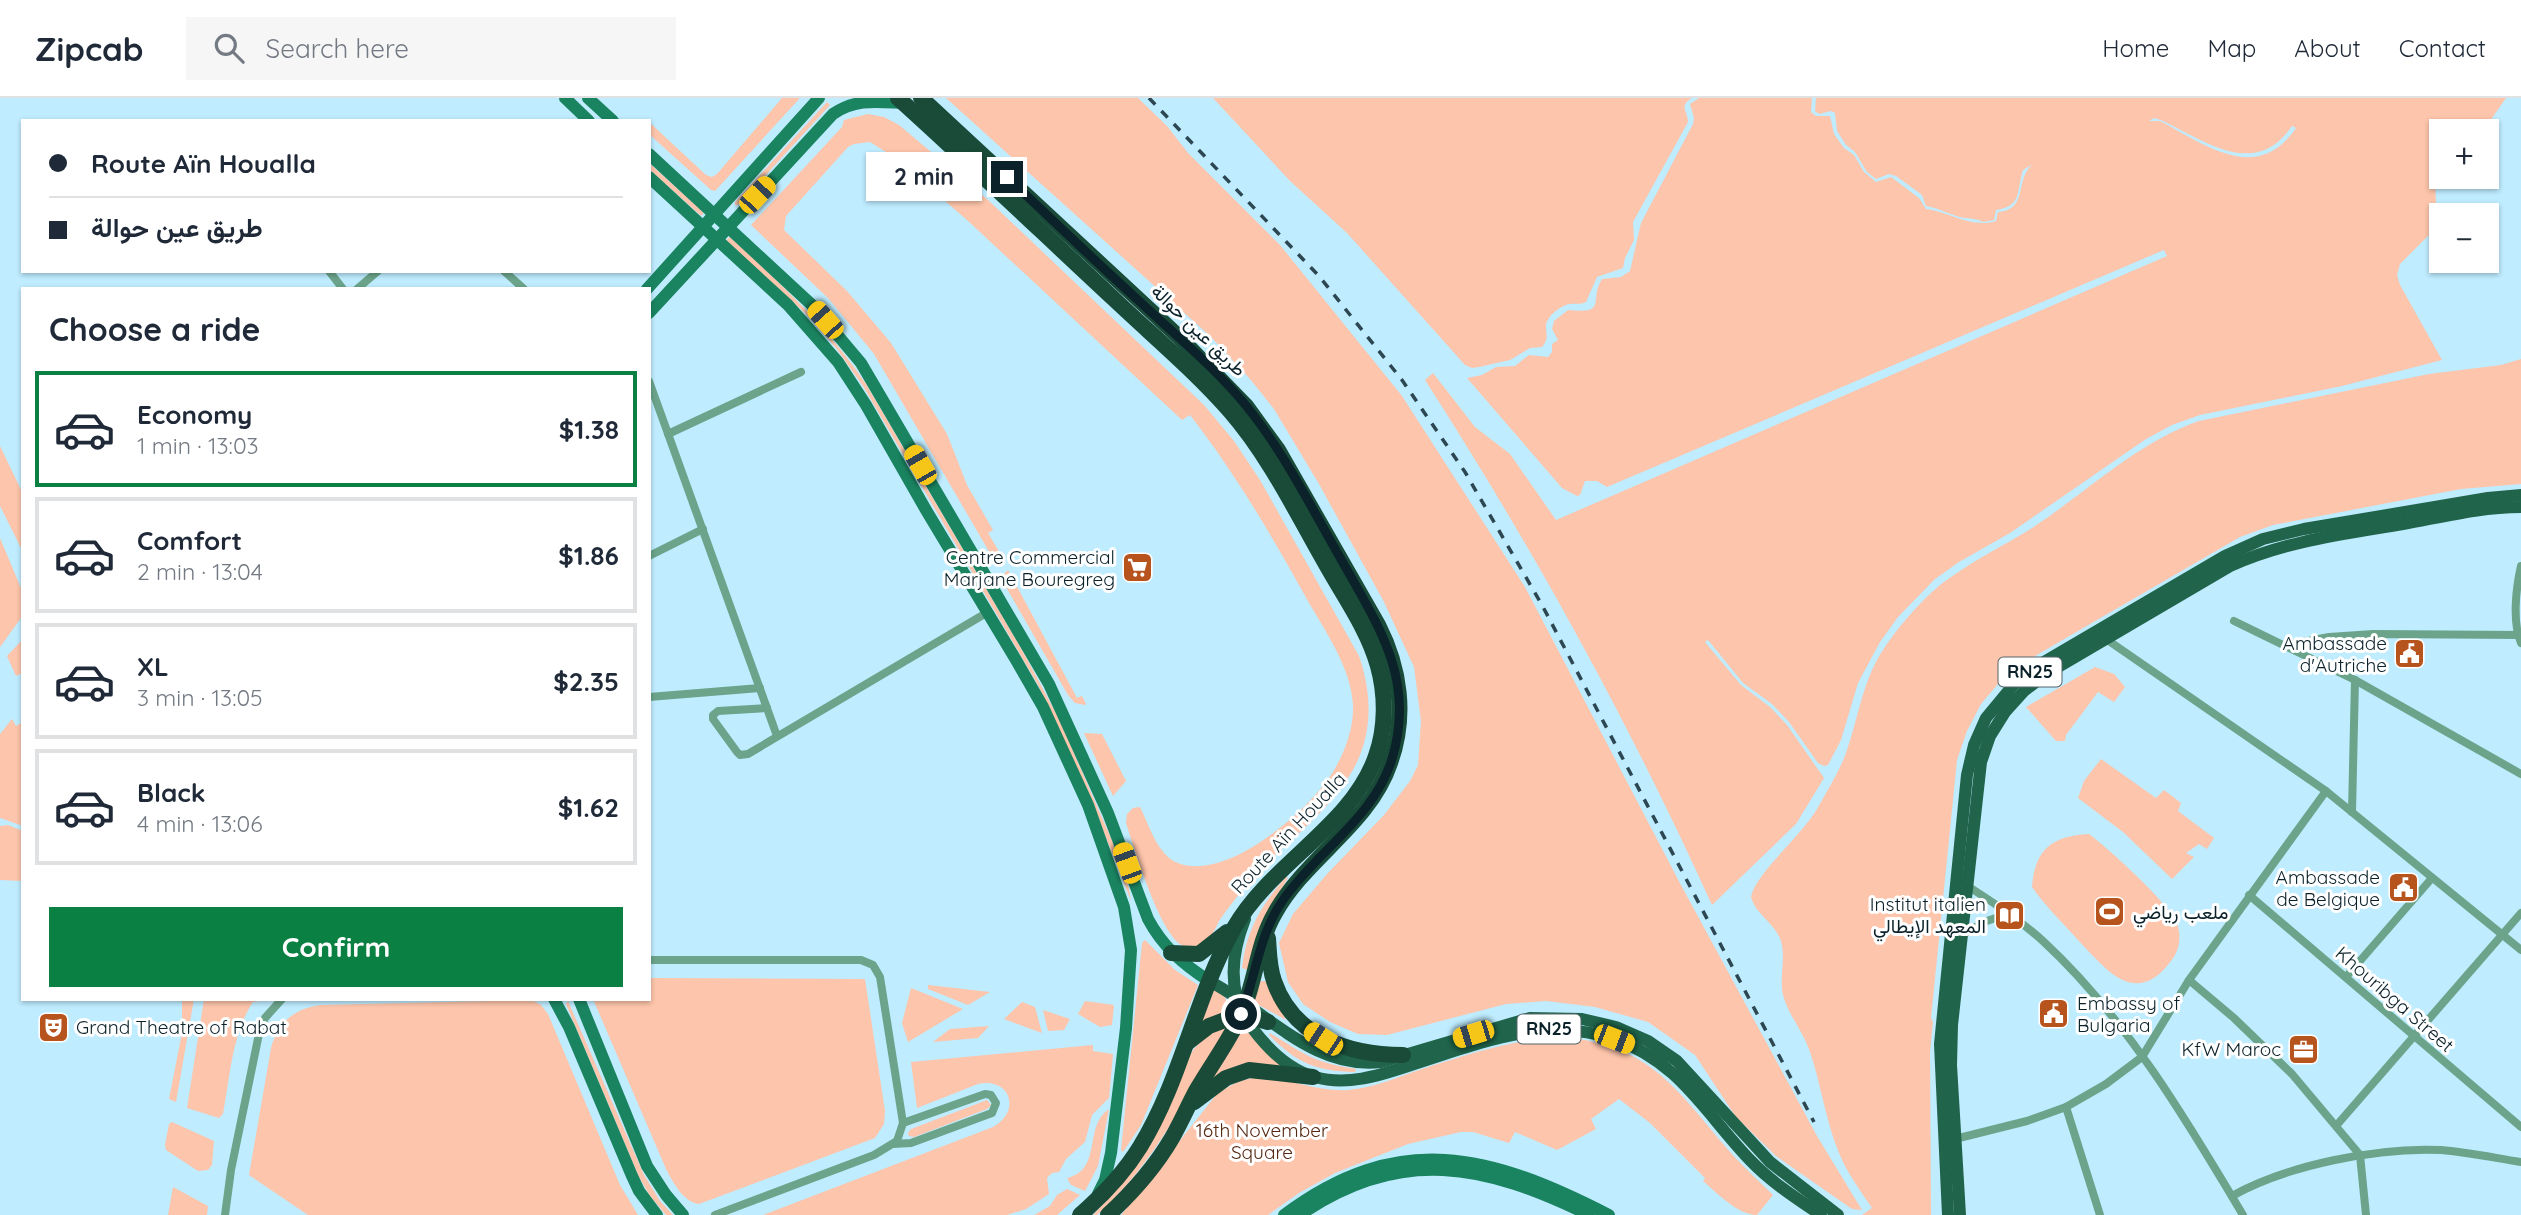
<!DOCTYPE html>
<meta charset="utf-8">
<style>
:root{--surface:#fff;--page:#f6f6f7;--text:#1f2937;--muted:#747a83;--line:#e0e1e3;--accent:#0b8043}
body{margin:0;font-family:Quicksand,Vazirmatn,sans-serif;background:var(--page);color:var(--text);height:100vh;display:flex;flex-direction:column;font-size:26px;white-space:nowrap}
*{box-sizing:border-box;margin:0}
p{font-size:23px;color:var(--muted)}
.icon{flex:none;width:38px;height:38px;fill:none;stroke:currentColor;stroke-width:2;stroke-linecap:round;stroke-linejoin:round}
.map{position:relative;flex:1;overflow:hidden}
.side{position:absolute;left:21px;top:189px;width:630px;height:714px;display:flex;flex-direction:column;background:var(--surface);border-radius:0px;box-shadow:0 2px 5px #0004}
.side>*{flex:none}
.top-card{position:absolute;left:21px;top:21px;width:630px;height:154px;border-radius:0px;box-shadow:0 2px 5px #0004;display:grid;align-content:center;height:154px;padding:0 28px;background:var(--surface)}
.controls{position:absolute;left:2429px;top:21px;display:grid;gap:14px}
.controls a{display:grid;place-items:center;width:70px;height:70px;border-radius:0px;background:var(--surface);box-shadow:0 2px 5px #0004;font-size:35px}
.end{position:absolute;width:32px;height:32px;margin:-16px;border:9px solid #0b222a;background:#fff;box-shadow:0 0 0 4px #fff}
.from{border-radius:50%}
.bubble{position:absolute;height:49px;border-radius:0px;background:var(--surface);box-shadow:0 2px 5px #0004;font-size:23px;font-weight:800;line-height:49px;text-align:center}
.car{position:absolute;width:21px;height:42px;margin:-21px -10px;border-radius:9px;box-shadow:0 0 5px 2px #0007;background:linear-gradient(#f5c518 24%,#345 0 40%,#f5c518 0 76%,#345 0 86%,#f5c518 0)}
.top-card b{display:flex;align-items:center;gap:24px;height:66px;font-size:26px}
.top-card b+b{border-top:2px solid var(--line)}
.top-card i{width:18px;height:18px;background:var(--text)}
ul{padding:0;list-style:none}
li{display:flex;align-items:center;gap:21px;height:116px;margin:0 14px 10px;padding:0 14px;border:4px solid var(--line);border-radius:0px}
li div{flex:1}
li b{display:block;font-size:26px}
li em{font-style:normal;font-weight:800}
li.selected{border-color:var(--accent)}
li>.icon{width:63px;height:63px;stroke-width:1.5}
h2{padding:0 28px;font-size:32px;line-height:84px}
.button{display:flex;gap:14px;margin-top:auto;padding:14px 28px}
.button a{flex:1;height:80px;border-radius:0px;background:var(--accent);color:#fff;font-size:28px;font-weight:800;line-height:80px;text-align:center}
header{display:flex;align-items:center;gap:42px;box-sizing:border-box;height:98px;padding:0 35px;background:var(--surface);border-bottom:2px solid var(--line)}
header strong{font-size:33px}
nav{display:flex;gap:38px;margin-inline-start:auto;font-size:24px}
.search{width:490px;height:63px;background:var(--page);display:flex;align-items:center;gap:18px;box-sizing:border-box;padding:0 24px;border-radius:0px;color:var(--muted);font-size:26px}
.map>svg:first-child{display:block}
.green{fill:#fdc5ab;fill-rule:evenodd}
.lines{fill:none;stroke-linecap:round;stroke-linejoin:round}
.street{stroke:#6ba48b;stroke-width:8}
.secondary{stroke:#1a8461;stroke-width:12}
.primary{stroke:#1f644b;stroke-width:12}
.highway{stroke:#194b38;stroke-width:16}
.rail{stroke:#2c4751;stroke-width:3.5;stroke-dasharray:9 9;stroke-linecap:butt}
.route{stroke:#0b222a;stroke-width:9}
.labels{text-anchor:middle;stroke-width:6;stroke-linejoin:round;paint-order:stroke}
.shield{fill:#fff;stroke:#54646a;stroke-width:2}
.shield-label{font-size:18px;font-weight:bold;fill:#0b222a}
.street-label{font-size:19px;fill:#0b222a;stroke:#fff}
.poi-label{font-size:19px;fill:#0b222a;stroke:#fff;text-anchor:end}
.park-label{font-size:19px;fill:#562913;stroke:#fff}
</style>
<header>
<strong>Zipcab</strong>
<div class="search"><svg class="icon" aria-label="search" viewBox="0 0 24 24"><circle cx="10" cy="10" r="6"/><path d="M15 15l6 6"/></svg>Search here</div>
<nav><a>Home</a><a>Map</a><a>About</a><a>Contact</a></nav>
</header>
<div class="map">
<svg width="2521" height="1117" viewBox="0 0 2521 1117">
<rect width="100%" height="100%" fill="#bfecff"/>
<g class="green">
<path d="M782 0H800L715 93 711 92 649 36V24L706 77 712 79 717 76Z"/>
<path d="M946 0H1138L1167 28 1188 55 1280 147 1402 298 1525 489 1682 789 1817 1038 1862 1112 1852 1111 1776 1058 1736 1019 1695 957 1648 924 1595 909 1546 903 1506 906 1387 937 1358 936 1330 924 1303 906 1288 884 1279 845 1293 816 1327 776 1384 717 1410 683 1418 667 1421 623 1414 569 1384 504 1319 386 1274 311 1250 281 1211 239Z"/>
<path d="M1213 0H1692C1678 8 1688 13 1688 24L1633 124 1634 142 1625 160 1623 170 1597 179 1586 204C1579 207 1577 205 1570 206 1561 207 1546 219 1546 228 1546 238 1549 240 1542 249L1530 250 1510 262 1479 269 1472 270 1465 267 1347 135 1290 83Z"/>
<path d="M1699 0H1812L1811 14 1816 18H1830L1834 36 1844 50 1854 57 1864 74 1876 84 1891 79 1919 100 1926 111C1950 114 1972 131 1996 123L1998 114C2029 112 2014 81 2033 66L2023 72C2016 95 2022 108 1996 112L1994 122 1983 124C1976 120 1968 121 1960 119 1948 116 1939 110 1926 108L1922 97 1896 78 1889 76 1876 81 1867 74 1855 54 1846 47 1837 33 1835 15 1831 13 1819 16 1815 13 1816 0H2506L2483 33H2441V79H2451L2445 86 2435 84 2437 129 2400 166 2397 177 2400 187 2442 262 2342 288 2200 317 2172 327 2146 341 2010 435 1959 464 1935 481 1898 519 1880 544 1858 585 1841 642 1828 667 1824 668 1818 665 1789 624 1772 606 1743 585 1708 542 1705 544 1741 587 1770 609 1787 627 1824 680 1796 726 1712 807C1629 624 1533 450 1425 282L1433 275 1475 329 1510 356 1556 422 2167 158 2164 152 1607 389 1597 383H1585L1580 397 1577 398 1562 390 1467 280 1482 277 1496 269 1515 268 1529 257 1548 259 1552 254V246L1558 242 1552 231 1554 223 1568 212C1609 216 1588 203 1602 181L1621 179 1630 173 1641 125 1693 26 1694 20 1690 6ZM2154 20 2161 22C2205 43 2255 82 2292 28L2296 30C2257 87 2206 47 2160 23H2149Z"/>
<path d="M827 4 830 7 738 107H735V104Z"/>
<path d="M868 16 884 19 899 27 987 101 1204 307 1234 343 1260 382 1359 558C1370 590 1373 624 1360 657 1339 709 1285 743 1248 785 1238 797 1228 810 1219 823 1216 829 1213 836 1208 841 1202 848 1193 851 1184 848 1161 841 1134 749 1126 725L1127 716 1133 710 1140 709C1149 727 1158 758 1178 765 1226 784 1307 714 1331 677 1344 657 1354 631 1353 607 1351 570 1327 536 1309 505 1273 440 1236 376 1190 317L1182 322 967 122 897 61 870 44 854 46 848 49 786 118 784 132 847 193 891 245 947 336 967 387 993 432 988 435 1001 457 994 462 874 256 829 201 751 127 842 29 844 22Z"/>
<path d="M649 65 703 114V117H700L649 71Z"/>
<path d="M730 139C780 185 828 229 866 286L1022 552 1059 621 1117 754 1129 791 1131 803 1088 694 1038 587 863 288 836 250 808 218 726 142Z"/>
<path d="M2521 261V386L2461 391 2273 427 2240 439 2018 568 1998 586 1981 606 1967 633 1957 662 1931 920 1933 924 1930 954 1931 1117H1862L1872 1110C1860 1092 1847 1075 1839 1055 1825 1021 1821 985 1809 951 1802 932 1788 916 1783 897 1779 879 1786 861 1781 843 1775 825 1756 817 1751 799 1755 776 1803 736 1817 711 1827 693 1839 674 1846 655 1858 621 1862 586 1881 555 1896 531 1919 505 1940 487 1969 464 2004 448 2035 428 2088 393 2138 344 2199 323L2429 276 2501 267Z"/>
<path d="M0 348 23 396V454L0 408Z"/>
<path d="M0 440 23 495 21 520 0 549Z"/>
<path d="M1008 472 1077 600 1082 598 1086 606 1085 607 1075 605 1068 597 1002 482V478Z"/>
<path d="M23 541V575L16 578 7 558Z"/>
<path d="M2095 569 2114 576 2125 589 2114 604 2098 594 2066 637 2065 643H2056L2026 609Z"/>
<path d="M12 621 16 628 23 624V728L0 720V636Z"/>
<path d="M1084 635 1102 636 1126 683 1113 698Z"/>
<path d="M2101 661 2156 700 2164 692 2181 705 2178 713 2214 740 2207 751 2199 746 2186 755 2194 759 2172 781 2123 734 2078 700 2084 683Z"/>
<path d="M8 727 23 733V783L0 782V728Z"/>
<path d="M2089 736C2108 750 2166 803 2176 823 2182 837 2180 852 2171 863 2135 911 2106 871 2078 842 2062 824 2045 808 2032 789 2035 751 2052 738 2089 736Z"/>
<path d="M1286 779 1288 780 1262 823 1248 872 1242 870C1246 833 1261 807 1286 779Z"/>
<path d="M1145 842 1175 872 1198 887 1141 1027 1123 1054 1121 1052 1142 845Z"/>
<path d="M649 880 865 881 885 1013 884 1026 875 1040 699 1106C683 1104 673 1084 666 1071L593 901H649Z"/>
<path d="M1259 883H1267L1286 922 1253 904Z"/>
<path d="M928 887 990 894 968 907 928 891Z"/>
<path d="M1212 889 1225 899 1230 915 1198 927Z"/>
<path d="M911 890 963 911 908 944 902 925Z"/>
<path d="M182 901H194L176 1004 169 1001 182 935Z"/>
<path d="M204 901H273L253 904C232 936 230 979 223 1016L219 1020 187 1010Z"/>
<path d="M532 902 541 907 548 916 620 1087 638 1117H308L249 1077 271 950C278 924 295 910 321 907Z"/>
<path d="M568 903 644 1077 660 1103 673 1117H666L650 1098 639 1079 566 906Z"/>
<path d="M1085 903 1114 907 1112 927 1100 929 1078 916Z"/>
<path d="M1022 904 1035 909 1042 935 1004 921Z"/>
<path d="M1043 912 1070 921 1064 932 1048 933Z"/>
<path d="M1245 927 1286 971C1249 961 1234 963 1205 989L1240 928Z"/>
<path d="M989 928 978 940 933 944 950 931Z"/>
<path d="M1227 928C1189 994 1155 1066 1097 1117H1093L1108 1101 1193 952 1206 938Z"/>
<path d="M1270 935C1304 956 1315 965 1356 971L1355 974C1315 973 1297 965 1269 937Z"/>
<path d="M1560 939C1645 945 1674 987 1724 1047 1739 1065 1757 1081 1773 1097L1757 1117C1738 1117 1717 1095 1703 1083L1705 1080 1650 1025 1619 1001 1591 1021 1596 1031 1557 1052 1515 1034 1509 1045 1473 1034H1461L1408 1046 1335 1075 1299 1095 1268 1117H1121L1216 997C1265 959 1295 995 1348 992 1375 990 1400 978 1425 970 1469 956 1514 941 1560 939Z"/>
<path d="M1093 947V953L1113 956 1109 1000 1092 1017 1085 1044 1066 1061 1059 1074 1052 1075 1047 1080 1049 1096 1026 1111 1007 1117H763L993 1029C1022 1013 1010 979 978 986L917 1010 911 964Z"/>
<path d="M987 1002 991 1007 987 1011 914 1039 909 1038 908 1035 911 1031Z"/>
<path d="M1109 1011 1098 1068 1085 1093 1071 1087 1067 1080C1103 1072 1083 1028 1109 1011Z"/>
<path d="M172 1024 214 1043 212 1067 208 1072 198 1073 166 1052 165 1047 169 1026Z"/>
<path d="M173 1089 208 1108 207 1117H168Z"/>
<path d="M1067 1091 1080 1097 1057 1117H1034L1050 1108 1057 1097Z"/>
</g>
<g class="lines">
<g class="street">
<path d="M329 173 343 191"/>
<path d="M504 173 524 191"/>
<path d="M357 191 378 173"/>
<path d="M649 283 777 638"/>
<path d="M668 336 801 274"/>
<path d="M649 458 703 431"/>
<path d="M2521 468C2516 490 2512 524 2521 545"/>
<path d="M2234 523 2355 582 2521 676"/>
<path d="M2106 541 2326 693 2521 852"/>
<path d="M2287 547 2329 539 2373 536 2521 537"/>
<path d="M649 599 760 590"/>
<path d="M767 610 718 613 713 617V621L737 654 740 657 748 656 988 514"/>
<path d="M2352 714 2355 582"/>
<path d="M1966 787C1994 805 2020 822 2044 844 2126 920 2186 1021 2243 1117"/>
<path d="M2249 797 2521 1029"/>
<path d="M1962 837 1984 824 2010 815"/>
<path d="M649 862H861L873 867 880 879 903 1025 897 1043 874 1057 715 1117"/>
<path d="M2346 879 2432 780"/>
<path d="M2189 882 2234 920 2292 976 2360 1057 2366 1117"/>
<path d="M2066 1009 2100 1117"/>
<path d="M2336 1028 2521 815"/>
<path d="M1955 1041 2027 1023 2066 1009 2106 986 2142 959 2189 882 2326 693"/>
<path d="M893 1046 911 1045 992 1015 996 1005 991 997 985 996 903 1025"/>
<path d="M2232 1098C2287 1067 2378 1049 2441 1052 2467 1054 2495 1060 2521 1064"/>
<path d="M225 1117 231 1072 260 931 265 920 282 901"/>
</g>
<g class="secondary">
<path d="M565 0 589 23"/>
<path d="M588 0 613 23"/>
<path d="M649 56 813 208 861 265 1049 586 1108 715 1148 821C1163 849 1183 866 1209 883"/>
<path d="M649 79 788 207 838 264 866 307 926 412 1016 562 1043 609 1088 707 1124 809 1131 852 1126 930 1111 1055 1105 1082 1098 1096"/>
<path d="M647 191 819 0"/>
<path d="M649 215 833 16C856 0 878 4 904 5"/>
<path d="M554 901 569 929 632 1078 639 1093 657 1117"/>
<path d="M579 901 647 1068 666 1097 683 1117"/>
<path d="M1284 1117C1399 1031 1490 1056 1609 1117"/>
<path d="M1300 1117C1400 1048 1485 1066 1589 1117"/>
</g>
<g class="primary">
<path d="M1245 821C1230 859 1227 898 1253 931 1268 951 1290 972 1315 979 1346 988 1378 978 1408 968 1475 947 1543 917 1614 941 1679 963 1705 1015 1750 1062 1771 1084 1796 1100 1821 1117"/>
<path d="M1209 883C1266 912 1312 972 1381 964L1530 920 1582 921 1616 929 1648 943 1677 963 1770 1064 1838 1117"/>
<path d="M1948 1117 1940 946 1967 677 1974 647 1986 620 2015 585 2039 567 2225 458 2263 441 2304 431 2488 400 2521 397"/>
<path d="M1960 1117 1951 967 1952 927 1981 664 1990 638 2005 614 2024 593 2046 576 2230 468C2285 443 2344 436 2403 426 2442 419 2481 409 2521 409"/>
</g>
<g class="highway">
<path d="M898 0C971 66 1042 134 1114 201 1153 238 1195 273 1230 313 1270 359 1297 416 1327 468 1345 500 1368 532 1378 568 1386 597 1386 630 1376 658 1352 728 1271 765 1234 830 1195 899 1182 981 1140 1049 1124 1075 1103 1097 1080 1117"/>
<path d="M921 0 1179 239 1246 308 1278 352 1378 527C1400 570 1407 618 1390 665 1369 727 1306 759 1275 815 1257 846 1256 882 1242 915 1230 942 1211 967 1196 993 1188 1008 1181 1024 1172 1040 1155 1069 1133 1094 1108 1117"/>
<path d="M1268 840C1269 854 1269 869 1274 883 1293 939 1349 957 1403 957"/>
<path d="M1171 855 1199 856 1227 834"/>
<path d="M1187 945 1209 928 1241 916 1268 924"/>
<path d="M1194 1004 1226 980 1249 972 1313 979"/>
</g>
<path class="rail" d="M1149 0 1319 178 1402 282 1465 374 1542 507 1814 1024"/>
</g>
<g class="lines">
<path class="route" d="M1007 79C1050 120 1094 162 1138 202 1175 237 1216 270 1248 310 1285 356 1312 411 1342 463 1379 529 1416 582 1392 661 1374 720 1317 753 1283 802 1259 836 1256 878 1241 916"/>
</g>
<defs>
<symbol id="supermarket-square" viewBox="-11 -11 22 22"><rect x="-9" y="-9" width="18" height="18" rx="4" fill="#b7541d" stroke="#fff"/><path d="M-6-5.5h2.5l.6 2H6L4.5 2H-2.5L-4.4-4H-6ZM-1.5 3.2a1.3 1.3 0 1 0 .1 0ZM3 3.2a1.3 1.3 0 1 0 .1 0Z" fill="#fff"/></symbol>
<symbol id="civic-square" viewBox="-11 -11 22 22"><rect x="-9" y="-9" width="18" height="18" rx="4" fill="#b7541d" stroke="#fff"/><path d="M-.6-6.5H3V-4.5H.6V-3L4-1V1h2V6H-6V1h2V-1L-.6-3ZM-1.2 2.5V6h2.4V2.5Z" fill="#fff"/></symbol>
<symbol id="stadium-square" viewBox="-11 -11 22 22"><rect x="-9" y="-9" width="18" height="18" rx="4" fill="#b7541d" stroke="#fff"/><path d="M0-5a6.5 5 0 1 0 0 10a6.5 5 0 1 0 0-10ZM-3.5-1.8h7v3.6h-7Z" fill="#fff"/></symbol>
<symbol id="library-square" viewBox="-11 -11 22 22"><rect x="-9" y="-9" width="18" height="18" rx="4" fill="#b7541d" stroke="#fff"/><path d="M-6-4Q-3-5.5-.7-3.5V5Q-3 3-6 4ZM6-4Q3-5.5 .7-3.5V5Q3 3 6 4Z" fill="#fff"/></symbol>
<symbol id="theatre-square" viewBox="-11 -11 22 22"><rect x="-9" y="-9" width="18" height="18" rx="4" fill="#b7541d" stroke="#fff"/><path d="M-5-5.5Q0-4 5-5.5V0Q5 5 0 6Q-5 5-5 0ZM-3.3-2.5H-1v1.5H-3.3ZM1-2.5H3.3v1.5H1ZM-2.8 1Q0 5.5 2.8 1Z" fill="#fff"/></symbol>
<symbol id="office-square" viewBox="-11 -11 22 22"><rect x="-9" y="-9" width="18" height="18" rx="4" fill="#b7541d" stroke="#fff"/><path d="M-6-3h4V-5.5h4V-3h4V5H-6ZM-1-4.5V-3h2v-1.5ZM-6 0V1H6V0Z" fill="#fff"/></symbol>
</defs>
<g fill-rule="evenodd">
<use href="#supermarket-square" x="1120" y="452" width="35" height="35"/>
<use href="#civic-square" x="2392" y="538" width="35" height="35"/>
<use href="#civic-square" x="2386" y="772" width="35" height="35"/>
<use href="#stadium-square" x="2092" y="796" width="35" height="35"/>
<use href="#library-square" x="1992" y="800" width="35" height="35"/>
<use href="#civic-square" x="2036" y="898" width="35" height="35"/>
<use href="#theatre-square" x="36" y="912" width="35" height="35"/>
<use href="#office-square" x="2286" y="934" width="35" height="35"/>
</g>
<g class="labels">
<g class="shield">
<rect x="1998.5" y="559.5" width="63" height="29" rx="5"/>
<rect x="1517.5" y="916.5" width="63" height="29" rx="5"/>
</g>
<g class="shield-label">
<text x="2030" y="580">RN25</text>
<text x="1549" y="937">RN25</text>
</g>
<g class="street-label">
<text transform="translate(1199 232) rotate(44)" y="7">طريق عين حوالة</text>
<text transform="translate(1288 735) rotate(-47)" y="7">Route Aïn Houalla</text>
<text transform="translate(2395 901) rotate(41)" y="7">Khouribga Street</text>
</g>
<g class="poi-label">
<text x="1115" y="466">Centre Commercial<tspan x="1115" dy="22">Marjane Bouregreg</tspan></text>
<text x="2387" y="552">Ambassade<tspan x="2387" dy="22">d'Autriche</tspan></text>
<text x="2380" y="786">Ambassade<tspan x="2380" dy="22">de Belgique</tspan></text>
<text x="1986" y="813">Institut italien<tspan x="1986" dy="22">المعهد الإيطالي</tspan></text>
<text x="2133" y="821" text-anchor="start">ملعب رياضي</text>
<text x="2077" y="912" text-anchor="start">Embassy of<tspan x="2077" dy="22">Bulgaria</tspan></text>
<text x="76" y="936" text-anchor="start">Grand Theatre of Rabat</text>
<text x="2281" y="958">KfW Maroc</text>
</g>
<g class="park-label">
<text x="1262" y="1039">16th November<tspan x="1262" dy="22">Square</tspan></text>
</g>
</g>
</svg>
<div class="controls">
<a>+</a>
<a>−</a>
</div>
<i class="end from" style="left:1241px;top:916px"></i>
<i class="end" style="left:1007px;top:79px"></i>
<div class="bubble" style="left:866px;top:54px;width:116px">2 min</div>
<i class="car" style="left:757px;top:97px;rotate:43deg"></i>
<i class="car" style="left:825px;top:222px;rotate:318deg"></i>
<i class="car" style="left:920px;top:367px;rotate:330deg"></i>
<i class="car" style="left:1127px;top:765px;rotate:340deg"></i>
<i class="car" style="left:1473px;top:936px;rotate:253deg"></i>
<i class="car" style="left:1323px;top:941px;rotate:303deg"></i>
<i class="car" style="left:1614px;top:941px;rotate:111deg"></i>
<div class="top-card">
<b><i class="from"></i>Route Aïn Houalla</b>
<b><i></i>طريق عين حوالة</b>
</div>
<section class="side">
<h2>Choose a ride</h2>
<ul>
<li class="selected"><svg class="icon" aria-label="car" viewBox="0 0 24 24"><path d="M5 17H2v-5l4-1 3-4h7l3 4 3 1v5h-3M9 17h6M6 11h13"/><circle cx="7" cy="17" r="2"/><circle cx="17" cy="17" r="2"/></svg><div><b>Economy</b><p>1 min · 13:03</p></div><em>$1.38</em></li>
<li><svg class="icon" aria-label="car" viewBox="0 0 24 24"><path d="M5 17H2v-5l4-1 3-4h7l3 4 3 1v5h-3M9 17h6M6 11h13"/><circle cx="7" cy="17" r="2"/><circle cx="17" cy="17" r="2"/></svg><div><b>Comfort</b><p>2 min · 13:04</p></div><em>$1.86</em></li>
<li><svg class="icon" aria-label="car" viewBox="0 0 24 24"><path d="M5 17H2v-5l4-1 3-4h7l3 4 3 1v5h-3M9 17h6M6 11h13"/><circle cx="7" cy="17" r="2"/><circle cx="17" cy="17" r="2"/></svg><div><b>XL</b><p>3 min · 13:05</p></div><em>$2.35</em></li>
<li><svg class="icon" aria-label="car" viewBox="0 0 24 24"><path d="M5 17H2v-5l4-1 3-4h7l3 4 3 1v5h-3M9 17h6M6 11h13"/><circle cx="7" cy="17" r="2"/><circle cx="17" cy="17" r="2"/></svg><div><b>Black</b><p>4 min · 13:06</p></div><em>$1.62</em></li>
</ul>
<div class="button"><a>Confirm</a></div>
</section>
</div>
